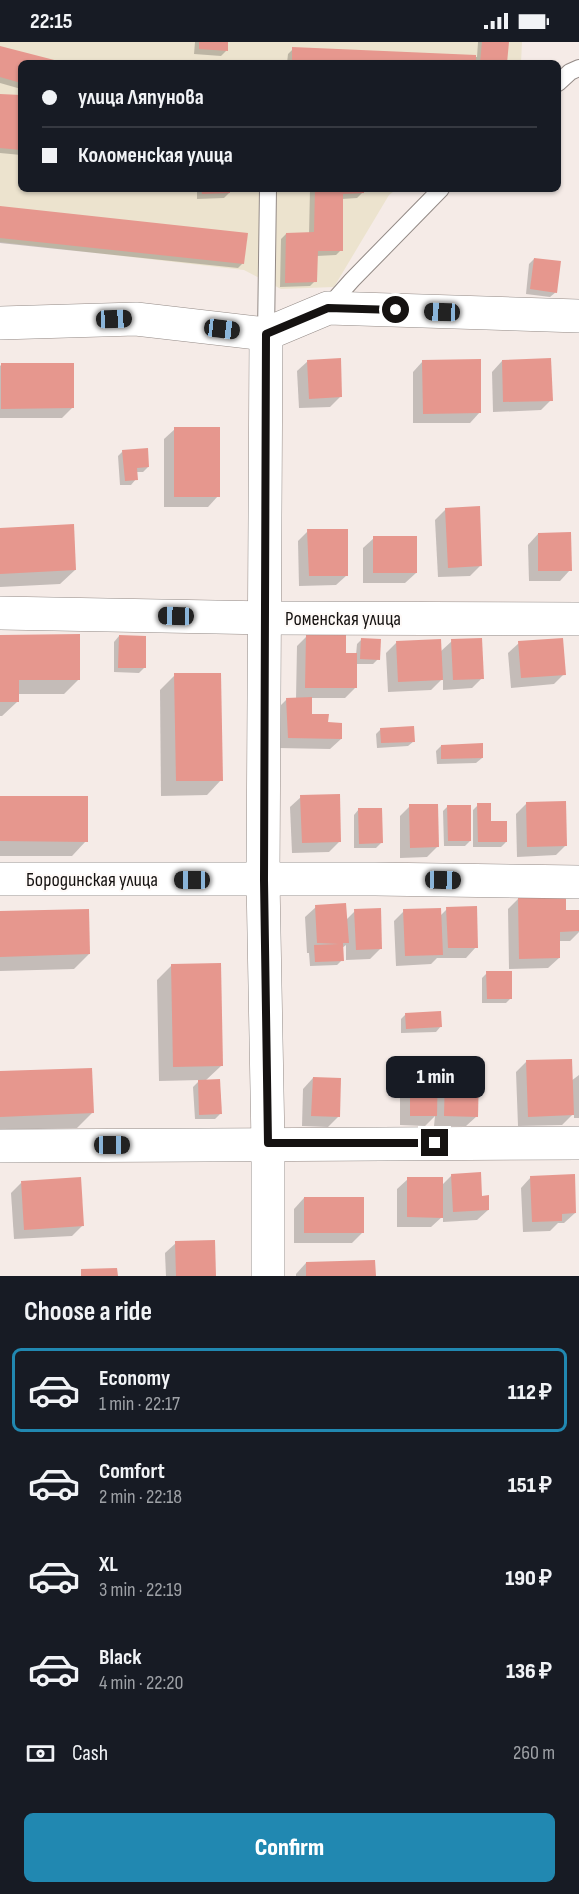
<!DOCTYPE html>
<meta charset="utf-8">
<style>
:root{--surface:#171b24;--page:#242831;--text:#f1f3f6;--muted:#9ea1a6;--line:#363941;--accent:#2188b1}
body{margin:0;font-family:"Sofia Sans Condensed",sans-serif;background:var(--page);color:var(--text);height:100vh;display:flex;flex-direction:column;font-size:22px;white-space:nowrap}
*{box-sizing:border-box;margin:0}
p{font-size:20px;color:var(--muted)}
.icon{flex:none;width:33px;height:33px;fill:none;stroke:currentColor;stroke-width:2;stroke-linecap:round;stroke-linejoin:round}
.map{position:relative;height:1234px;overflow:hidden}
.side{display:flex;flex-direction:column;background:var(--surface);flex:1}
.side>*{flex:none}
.banner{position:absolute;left:18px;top:18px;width:543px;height:132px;border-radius:9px;box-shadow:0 2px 4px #0004;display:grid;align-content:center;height:132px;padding:0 24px;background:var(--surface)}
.end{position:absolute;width:27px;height:27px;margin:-14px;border:8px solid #151211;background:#fff;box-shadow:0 0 0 3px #fff}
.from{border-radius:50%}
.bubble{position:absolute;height:42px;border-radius:9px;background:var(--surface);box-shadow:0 2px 4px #0004;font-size:20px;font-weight:800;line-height:42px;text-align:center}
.car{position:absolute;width:18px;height:36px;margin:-18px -9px;border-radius:8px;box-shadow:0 0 4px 2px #0007;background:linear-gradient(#222 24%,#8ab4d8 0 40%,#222 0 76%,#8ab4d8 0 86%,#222 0)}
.banner b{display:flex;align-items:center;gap:21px;height:57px;font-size:22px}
.banner b+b{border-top:2px solid var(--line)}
.banner i{width:15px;height:15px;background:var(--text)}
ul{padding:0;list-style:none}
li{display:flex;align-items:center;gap:18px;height:84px;margin:0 12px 9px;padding:0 12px;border:3px solid transparent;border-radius:9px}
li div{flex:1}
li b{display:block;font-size:22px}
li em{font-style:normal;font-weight:800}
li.current{border-color:var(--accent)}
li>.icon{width:54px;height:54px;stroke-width:1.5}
h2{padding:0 24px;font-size:27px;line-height:72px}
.pay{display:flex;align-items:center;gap:15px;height:66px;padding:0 24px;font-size:22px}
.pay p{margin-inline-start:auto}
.cta{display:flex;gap:12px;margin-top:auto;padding:12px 24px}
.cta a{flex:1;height:69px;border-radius:9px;background:var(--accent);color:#fff;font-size:24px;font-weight:800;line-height:69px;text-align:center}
.status{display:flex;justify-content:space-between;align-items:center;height:42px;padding:0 30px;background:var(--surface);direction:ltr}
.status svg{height:16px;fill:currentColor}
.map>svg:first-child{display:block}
.industrial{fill:#ece3ce}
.shadow{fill:#0003}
.building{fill:#e6978e}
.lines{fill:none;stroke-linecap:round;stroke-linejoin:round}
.lane-casing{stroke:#938a86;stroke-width:18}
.street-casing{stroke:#938a86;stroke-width:34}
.lane{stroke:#fff;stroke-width:16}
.street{stroke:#fff;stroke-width:33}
.route{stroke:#151211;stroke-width:8}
.labels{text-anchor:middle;stroke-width:4.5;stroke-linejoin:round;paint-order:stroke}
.street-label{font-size:20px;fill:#151211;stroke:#fefaf8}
</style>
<div class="status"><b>22:15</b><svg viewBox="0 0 49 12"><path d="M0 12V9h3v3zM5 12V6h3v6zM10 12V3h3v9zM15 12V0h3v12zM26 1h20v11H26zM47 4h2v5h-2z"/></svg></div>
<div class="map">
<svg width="579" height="1234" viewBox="0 0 579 1234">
<rect width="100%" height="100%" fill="#f5ebe7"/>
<path class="industrial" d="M0 0H522L521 21H21V147H397L389 153 334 245 281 247 244 228 0 200Z"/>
<g class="shadow">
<path d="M195 0H227L226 9 221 14 194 12Z"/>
<path d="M478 0H507L506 21H287L288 12 293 7 477 15Z"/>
<path d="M0 6 59 21H21V47L0 41Z"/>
<path d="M0 54 21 55V113L0 111Z"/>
<path d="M197 147H229V151L224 156 197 157Z"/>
<path d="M310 147H362V151L357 156 342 157 341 208 336 213 317 214 315 239 310 244 280 245 281 197 286 192H309Z"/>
<path d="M0 165 243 221 238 226 0 201Z"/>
<path d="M534 217 556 250 550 255 526 252 529 222Z"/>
<path d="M308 319 341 354 330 365 299 366 297 329Z"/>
<path d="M423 319 480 370 470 381H413V330Z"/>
<path d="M502 319 551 358 541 368 493 370 492 330Z"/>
<path d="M2 322 72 366 62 376H0V324Z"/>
<path d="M175 387 218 454 208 465H164V397Z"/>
<path d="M123 409 148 425 143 430H136V437L131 443H120L118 414Z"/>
<path d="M446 467 481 523 470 534 438 535 435 478Z"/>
<path d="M0 488 75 528 60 542 0 545Z"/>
<path d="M308 489 347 533 336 543 299 544 298 499Z"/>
<path d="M538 492 570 528 560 539H529L528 503Z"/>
<path d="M374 496 416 531 405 541H363V506Z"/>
<path d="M0 594 79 637 64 652H17V660L2 674H0Z"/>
<path d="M119 594 144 626 139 631 114 630V600Z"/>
<path d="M307 594 345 613H356L357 602 362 597 378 617 373 622H356L355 646 345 656H310V674L326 682 341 697 330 707 278 706 276 668 287 657H296L297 604Z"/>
<path d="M452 599 482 636 472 646 443 648V636L431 648 388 650 386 611 396 601 440 610Z"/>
<path d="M519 601 564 632 554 642 511 646 508 611Z"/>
<path d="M175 633 221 738 207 753 161 754 160 648Z"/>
<path d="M381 687 414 699 408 704 377 706 376 692Z"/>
<path d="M441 704 482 716 476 721 437 722 436 709Z"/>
<path d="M0 755 86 799 72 814H0Z"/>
<path d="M301 755 339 800 329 810 292 811 290 765Z"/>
<path d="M526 762 566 803 556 813 517 815 516 772Z"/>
<path d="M478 763 490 781 506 800 501 805H473V768Z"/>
<path d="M410 764 437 805 427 815 400 816V774Z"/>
<path d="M448 764 470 799 465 804H444L443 769Z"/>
<path d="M359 767 381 801 376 806H354V773Z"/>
<path d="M518 857 565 870H579V890L570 899H558L559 916 548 926 509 927 508 867Z"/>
<path d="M316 865 346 878 355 869 381 906 370 917 346 918V903L342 906V918L337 923 310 924 309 911H307L305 875Z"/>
<path d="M447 867 476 905 466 916H437L431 922 396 924 394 879 404 869 440 874Z"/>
<path d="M0 871 89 912 74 927 0 929Z"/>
<path d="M172 923 221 1024 205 1039 220 1072 215 1077H195L193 1045 200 1038 159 1039 157 938Z"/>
<path d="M487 931 511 956 506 961H482V936Z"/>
<path d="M406 972 441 984 436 990 401 991V977Z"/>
<path d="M526 1020 571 1039 579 1033V1076H574V1071L562 1083 518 1084 516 1030Z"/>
<path d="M410 1025 436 1042 446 1032 477 1074 466 1084H434L435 1074 425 1084 400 1083V1035Z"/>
<path d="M0 1030 92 1071 77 1086 0 1088Z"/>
<path d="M313 1036 339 1074 328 1085 302 1084 303 1047Z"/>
<path d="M452 1133 480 1155 488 1168 477 1178 443 1180V1174L431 1185H397V1147L408 1137 441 1144Z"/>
<path d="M531 1135 575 1171 564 1181H558L550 1189 523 1190 521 1146Z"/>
<path d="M21 1141 83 1183 72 1194 14 1197 11 1151Z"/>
<path d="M304 1156 363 1190 352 1201H294V1167Z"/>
<path d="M214 1200V1234H166L165 1211 176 1201Z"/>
<path d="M374 1220V1234H296V1232L306 1221Z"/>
</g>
<g class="building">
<path d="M199 0H228V9L199 7Z"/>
<path d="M482 0H509L507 21H480Z"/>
<path d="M0 4 62 20V21H21V41L0 35Z"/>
<path d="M292 5 476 13V21H292Z"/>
<path d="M0 52 21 53V108L0 106Z"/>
<path d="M201 147H230V151L202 152Z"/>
<path d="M315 147H364V151L343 152V209H318L317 240 285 241 286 191 314 190Z"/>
<path d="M0 164 248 191 244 222 0 196Z"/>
<path d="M534 216 561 219 557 251 530 247Z"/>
<path d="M341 316 342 355 309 357 307 318Z"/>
<path d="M551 316 553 359 503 360 502 318Z"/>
<path d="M481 317V371L423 372 422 318Z"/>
<path d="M1 321H74V366L1 367Z"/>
<rect x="174" y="385" width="46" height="70"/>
<path d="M148 406 149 425 137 426 138 438 125 439 122 408Z"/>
<path d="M480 464 482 524 448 526 445 466Z"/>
<path d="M74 482 76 528 0 532V486Z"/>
<path d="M307 487H348V534H309Z"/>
<path d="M571 490 572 529H538V491Z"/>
<rect x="373" y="494" width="44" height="37"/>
<path d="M80 592V638H19V660H0V593Z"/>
<path d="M119 593 146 594V626H118Z"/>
<path d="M306 593H346V611H357V646H305Z"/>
<path d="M361 596 381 597 380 618 360 617Z"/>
<path d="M482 596 484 637 453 638 451 597Z"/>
<path d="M563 596 566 633 521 636 518 599Z"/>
<path d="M441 597 443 638 398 640 396 599Z"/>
<path d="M174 631H221L223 739H176Z"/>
<path d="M312 655V672H329L328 680 342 681V697L288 696 286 656Z"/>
<path d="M414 684 415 700 381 701 380 686Z"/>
<path d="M483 701V716L441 717V703Z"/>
<path d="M340 752 341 800 302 801 300 753Z"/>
<path d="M0 754H88V800L0 799Z"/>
<path d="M566 759 567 804 527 805 526 760Z"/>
<path d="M477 761H491V779H507V800H478Z"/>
<path d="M409 762H438L439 805 410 806Z"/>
<path d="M447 763H471V799H448Z"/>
<path d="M358 766H382L383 801 359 802Z"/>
<path d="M518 855H566V868H579V889L560 890V916L519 917Z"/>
<path d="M346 861 349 901H343L344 919 315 920 314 903 339 902 317 901 315 863Z"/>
<path d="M477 864 478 906H448L446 865Z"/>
<path d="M381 866 382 907 356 908 354 867Z"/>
<path d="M441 866 443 913 405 914 403 867Z"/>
<path d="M89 867 90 912 0 915V869Z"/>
<path d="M221 921 223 1024 173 1025 171 922Z"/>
<path d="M486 929H512V957H487Z"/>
<path d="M441 969 442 985 406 987 405 971Z"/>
<path d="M572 1017 574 1073 528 1075 526 1018Z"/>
<path d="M410 1023H438L437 1074H410Z"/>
<path d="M92 1026 94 1071 0 1075V1029Z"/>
<path d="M445 1030 479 1031 478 1075 444 1074Z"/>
<path d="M313 1035 341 1036 340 1075 311 1074Z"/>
<path d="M220 1037 222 1072 199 1073 198 1038Z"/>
<path d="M481 1130 482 1154 489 1153V1168L453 1170 451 1132Z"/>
<path d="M575 1132 576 1171 562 1172V1179L532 1180 530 1134Z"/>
<path d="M81 1135 84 1184 24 1188 21 1139Z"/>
<path d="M407 1135H443V1176L407 1175Z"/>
<rect x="304" y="1155" width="60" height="36"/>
<path d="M215 1198 216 1234H176L175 1199Z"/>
<path d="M375 1218 376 1234H306V1220Z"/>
<path d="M117 1226 118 1234H81V1227Z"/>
</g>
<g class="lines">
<defs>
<g id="lane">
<path d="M558 41 570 30 579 26"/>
<path d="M328 265 352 238 441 147"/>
<path d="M266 292 268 147"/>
</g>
<g id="street">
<path d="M0 281 136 277 266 292 328 266 579 274"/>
<path d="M266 292 263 838 268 1101V1234"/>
<path d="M0 571 264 576 579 577"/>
<path d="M0 837H375L579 840"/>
<path d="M0 1104 579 1101"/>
</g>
</defs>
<use href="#lane" class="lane-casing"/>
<use href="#street" class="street-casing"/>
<use href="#lane" class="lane"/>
<use href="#street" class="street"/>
</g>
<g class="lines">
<path class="route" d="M396 268 328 266 266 292 264 838 268 1101H435"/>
</g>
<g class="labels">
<g class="street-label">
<text x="343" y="583">Роменская улица</text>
<text x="92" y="844">Бородинская улица</text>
</g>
</g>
</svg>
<i class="end from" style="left:396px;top:268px"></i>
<i class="end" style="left:435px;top:1101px"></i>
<div class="bubble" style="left:386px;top:1014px;width:99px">1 min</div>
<i class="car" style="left:442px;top:270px;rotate:272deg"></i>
<i class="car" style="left:114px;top:277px;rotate:88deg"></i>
<i class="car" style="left:222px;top:287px;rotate:97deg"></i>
<i class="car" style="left:176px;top:574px;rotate:271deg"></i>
<i class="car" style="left:192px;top:838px;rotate:270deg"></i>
<i class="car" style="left:443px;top:838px;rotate:91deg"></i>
<i class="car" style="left:112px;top:1103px;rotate:90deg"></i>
<div class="banner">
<b><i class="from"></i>улица Ляпунова</b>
<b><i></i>Коломенская улица</b>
</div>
</div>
<section class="side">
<h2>Choose a ride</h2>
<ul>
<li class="current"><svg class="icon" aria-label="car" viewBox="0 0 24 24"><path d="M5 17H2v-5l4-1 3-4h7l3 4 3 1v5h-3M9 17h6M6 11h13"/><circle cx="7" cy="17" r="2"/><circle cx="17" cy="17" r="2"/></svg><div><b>Economy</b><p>1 min · 22:17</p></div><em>112 ₽</em></li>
<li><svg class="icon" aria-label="car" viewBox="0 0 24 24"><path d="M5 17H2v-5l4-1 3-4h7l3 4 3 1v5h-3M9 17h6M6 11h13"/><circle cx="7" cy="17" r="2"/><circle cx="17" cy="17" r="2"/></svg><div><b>Comfort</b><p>2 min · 22:18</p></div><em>151 ₽</em></li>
<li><svg class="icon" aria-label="car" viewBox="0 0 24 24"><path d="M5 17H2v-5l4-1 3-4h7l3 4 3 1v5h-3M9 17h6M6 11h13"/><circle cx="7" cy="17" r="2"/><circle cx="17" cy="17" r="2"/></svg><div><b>XL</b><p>3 min · 22:19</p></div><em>190 ₽</em></li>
<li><svg class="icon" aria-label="car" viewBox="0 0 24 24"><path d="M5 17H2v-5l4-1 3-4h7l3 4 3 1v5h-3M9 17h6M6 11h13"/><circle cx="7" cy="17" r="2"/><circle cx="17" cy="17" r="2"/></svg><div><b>Black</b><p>4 min · 22:20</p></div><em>136 ₽</em></li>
</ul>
<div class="pay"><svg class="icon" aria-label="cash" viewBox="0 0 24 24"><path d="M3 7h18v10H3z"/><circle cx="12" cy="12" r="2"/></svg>Cash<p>260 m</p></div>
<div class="cta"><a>Confirm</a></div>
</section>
